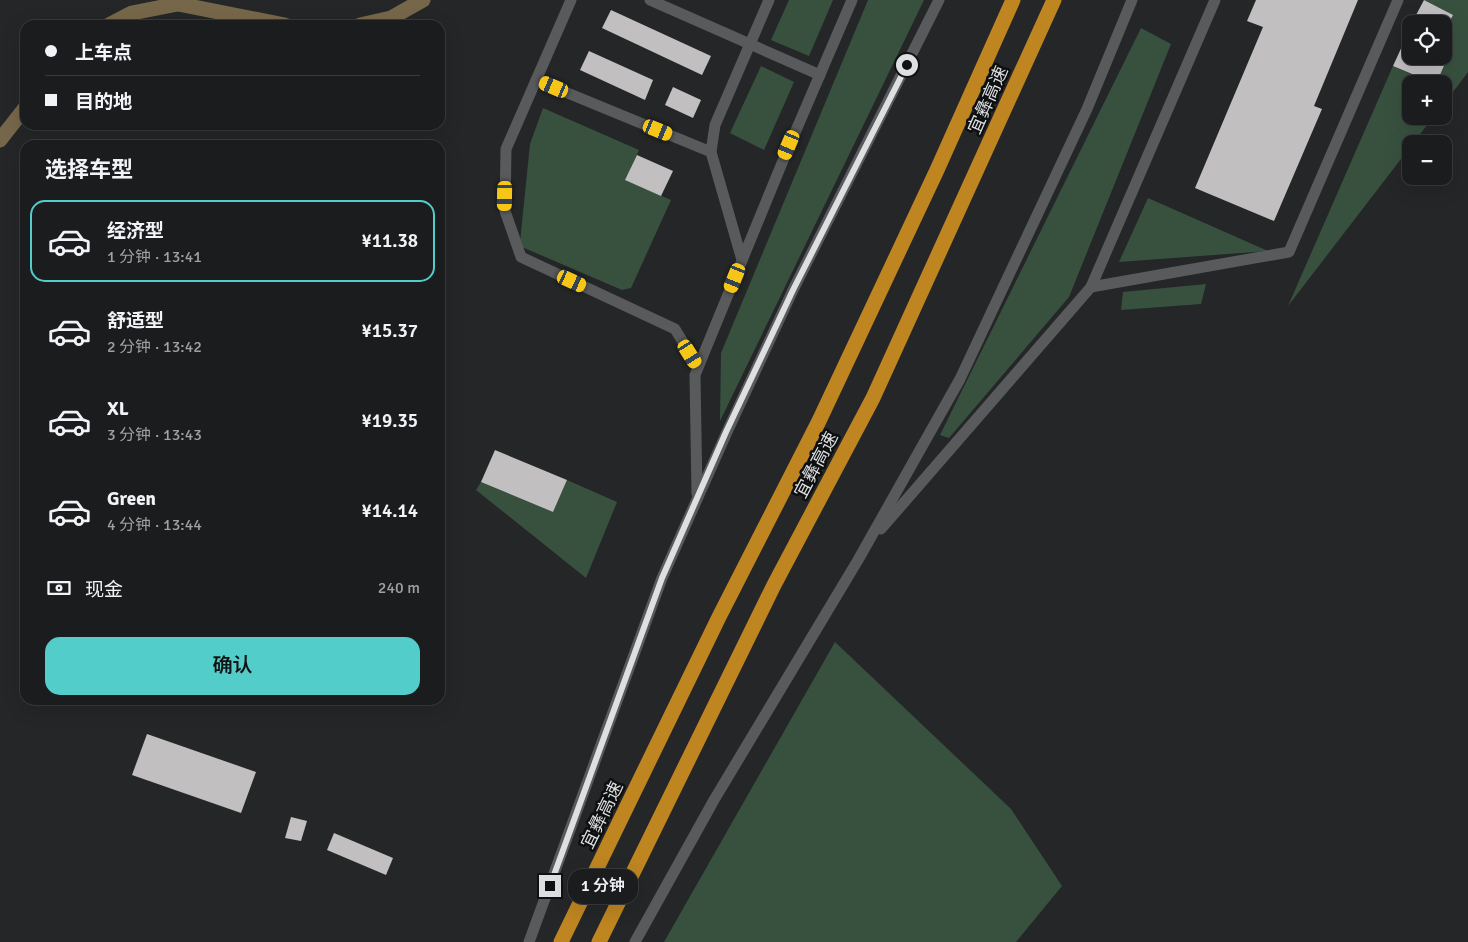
<!DOCTYPE html>
<html lang="zh">
<meta charset="utf-8">
<style>
:root{--surface:#1b1c1e;--page:#242527;--text:#f1f3f6;--muted:#a0a1a4;--line:#393a3c;--accent:#53cdca}
body{margin:0;font-family:Signika,"Noto Sans SC",sans-serif;background:var(--page);color:var(--text);height:100vh;display:flex;flex-direction:column;font-size:19px;white-space:nowrap}
*{box-sizing:border-box;margin:0}
p{font-size:16px;color:var(--muted)}
.icon{flex:none;width:28px;height:28px;fill:none;stroke:currentColor;stroke-width:2;stroke-linecap:round;stroke-linejoin:round}
.map{position:relative;flex:1;overflow:hidden}
.drawer{position:absolute;left:20px;top:140px;width:425px;height:565px;display:flex;flex-direction:column;background:var(--surface);border-radius:15px;box-shadow:0 5px 20px #0002,0 0 0 1px var(--line)}
.drawer>*{flex:none}
.hud{position:absolute;left:20px;top:20px;width:425px;height:110px;border-radius:15px;box-shadow:0 5px 20px #0002,0 0 0 1px var(--line);display:grid;align-content:center;height:110px;padding:0 25px;background:var(--surface)}
.buttons{position:absolute;left:1402px;top:15px;display:grid;gap:10px}
.buttons a{display:grid;place-items:center;width:50px;height:50px;border-radius:10px;background:var(--surface);box-shadow:0 5px 20px #0002,0 0 0 1px var(--line);font-size:25px}
.end{position:absolute;width:22px;height:22px;margin:-11px;border:6px solid #dddfe0;background:#111;box-shadow:0 0 0 2px #111}
.from{border-radius:50%}
.bubble{position:absolute;height:35px;border-radius:15px;background:var(--surface);box-shadow:0 5px 20px #0002,0 0 0 1px var(--line);font-size:16px;font-weight:600;line-height:35px;text-align:center}
.car{position:absolute;width:15px;height:30px;margin:-15px -8px;border-radius:6px;box-shadow:0 0 4px 1px #0007;background:linear-gradient(#f5c518 24%,#345 0 40%,#f5c518 0 76%,#345 0 86%,#f5c518 0)}
.hud b{display:flex;align-items:center;gap:18px;height:48px;font-size:19px}
.hud b+b{border-top:1px solid var(--line)}
.hud i{width:12px;height:12px;background:var(--text)}
ul{padding:0;list-style:none}
li{display:flex;align-items:center;gap:15px;height:82px;margin:0 10px 8px;padding:0 15px;border:2px solid transparent;border-radius:15px}
li div{flex:1}
li b{display:block;font-size:19px}
li em{font-style:normal;font-weight:600}
li.on{border-color:var(--accent)}
li>.icon{width:45px;height:45px;stroke-width:1.5}
h2{padding:0 25px;font-size:22px;line-height:60px}
.pay{display:flex;align-items:center;gap:12px;height:55px;padding:0 25px;font-size:19px}
.pay p{margin-inline-start:auto}
.button{display:flex;gap:10px;margin-top:auto;padding:10px 25px}
.button a{flex:1;height:58px;border-radius:15px;background:var(--accent);color:#111;font-size:20px;font-weight:600;line-height:58px;text-align:center}
.map>svg:first-child{display:block}
.green{fill:#38513f}
.building{fill:#c2bfc0}
.lines{fill:none;stroke-linecap:round;stroke-linejoin:round}
.lane{stroke:#585a5c;stroke-width:11}
.secondary{stroke:#77674a;stroke-width:15}
.highway{stroke:#be8521;stroke-width:15}
.route{stroke:#dddfe0;stroke-width:6}
.labels{text-anchor:middle;stroke-width:5;stroke-linejoin:round;paint-order:stroke}
.street-label{font-size:18px;fill:#dddfe0;stroke:#0e0f10}
</style>
<div class="map">
<svg width="1468" height="942" viewBox="0 0 1468 942">
<rect width="100%" height="100%" fill="#242628"/>
<g class="green">
<path d="M789 0H833L809 56 771 40Z"/>
<path d="M868 0H924L720 421 721 353Z"/>
<path d="M1424 0H1468V72L1444 104V84H1436L1435 56H1444V32L1452 15Z"/>
<path d="M1141 28 1171 44 1069 297 949 438 940 435Z"/>
<path d="M761 66 794 82 764 150 730 133Z"/>
<path d="M1393 66 1434 84H1411V116H1434L1288 306Z"/>
<path d="M543 108 639 150 626 180 671 200 631 288 622 290 522 247 520 242 530 144Z"/>
<path d="M1148 198 1268 251 1119 262Z"/>
<path d="M1206 284 1201 304 1121 310 1123 292Z"/>
<path d="M567 480 617 502 586 578 476 490 481 482 553 512Z"/>
<path d="M835 642 1011 809 1062 886 1016 942H664Z"/>
</g>
<g class="building">
<path d="M1256 0H1358L1314 106 1322 109 1274 221 1195 188 1263 27 1247 21Z"/>
<path d="M1424 0 1453 15 1444 32V24H1428L1415 17Z"/>
<path d="M611 10 711 56 702 75 602 28Z"/>
<path d="M1404 42 1411 46V56H1435L1446 61 1436 84 1393 66Z"/>
<path d="M589 51 653 80 645 100 580 70Z"/>
<path d="M673 87 701 100 693 118 665 105Z"/>
<path d="M637 155 673 171 661 196 625 180Z"/>
<path d="M495 450 567 480 553 512 481 482Z"/>
<path d="M147 734 256 772 241 813 132 775Z"/>
<path d="M291 817 307 821 301 841 285 838Z"/>
<path d="M334 833 393 858 386 875 327 850Z"/>
</g>
<g class="lines">
<g class="lane">
<path d="M571 0 506 149 505 211 521 257 675 329 698 367"/>
<path d="M650 0 820 75"/>
<path d="M536 80 711 152"/>
<path d="M742 260 711 152 715 125 769 0"/>
<path d="M1091 287 1289 252 1398 0"/>
<path d="M697 494 695 375 782 163 852 0"/>
<path d="M881 529 1091 287 1215 0"/>
<path d="M529 942 662 578 727 432 793 290 939 0"/>
<path d="M635 942 714 800 858 560 960 379 1087 109 1132 0"/>
</g>
<g class="secondary">
<path d="M109 25 132 13 178 4 285 25"/>
<path d="M360 25 391 18 423 0"/>
<path d="M0 140 25 108"/>
</g>
<g class="highway">
<path d="M561 942 719 617 819 421 937 170 1013 0"/>
<path d="M599 942 774 585 873 398 1054 0"/>
</g>
</g>
<g class="lines">
<path class="route" d="M550 886 662 578 726 432 793 290 907 65"/>
</g>
<g class="labels">
<g class="street-label">
<text transform="translate(988 100) rotate(-66)" y="6">宜彝高速</text>
<text transform="translate(816 465) rotate(-62)" y="6">宜彝高速</text>
<text transform="translate(602 815) rotate(-64)" y="6">宜彝高速</text>
</g>
</g>
</svg>
<div class="buttons">
<a><svg class="icon" aria-label="locate" viewBox="0 0 24 24"><circle cx="12" cy="12" r="6"/><path d="M12 2v4M12 18v4M2 12h4M18 12h4"/></svg></a>
<a>+</a>
<a>−</a>
</div>
<i class="end from" style="left:907px;top:65px"></i>
<i class="end" style="left:550px;top:886px"></i>
<div class="bubble" style="left:568px;top:869px;width:70px">1 分钟</div>
<i class="car" style="left:554px;top:87px;rotate:293deg"></i>
<i class="car" style="left:658px;top:130px;rotate:112deg"></i>
<i class="car" style="left:789px;top:145px;rotate:203deg"></i>
<i class="car" style="left:505px;top:196px;rotate:181deg"></i>
<i class="car" style="left:735px;top:278px;rotate:202deg"></i>
<i class="car" style="left:572px;top:281px;rotate:115deg"></i>
<i class="car" style="left:690px;top:354px;rotate:148deg"></i>
<div class="hud">
<b><i class="from"></i>上车点</b>
<b><i></i>目的地</b>
</div>
<section class="drawer">
<h2>选择车型</h2>
<ul>
<li class="on"><svg class="icon" aria-label="car" viewBox="0 0 24 24"><path d="M5 17H2v-5l4-1 3-4h7l3 4 3 1v5h-3M9 17h6M6 11h13"/><circle cx="7" cy="17" r="2"/><circle cx="17" cy="17" r="2"/></svg><div><b>经济型</b><p>1 分钟 · 13:41</p></div><em>¥11.38</em></li>
<li><svg class="icon" aria-label="car" viewBox="0 0 24 24"><path d="M5 17H2v-5l4-1 3-4h7l3 4 3 1v5h-3M9 17h6M6 11h13"/><circle cx="7" cy="17" r="2"/><circle cx="17" cy="17" r="2"/></svg><div><b>舒适型</b><p>2 分钟 · 13:42</p></div><em>¥15.37</em></li>
<li><svg class="icon" aria-label="car" viewBox="0 0 24 24"><path d="M5 17H2v-5l4-1 3-4h7l3 4 3 1v5h-3M9 17h6M6 11h13"/><circle cx="7" cy="17" r="2"/><circle cx="17" cy="17" r="2"/></svg><div><b>XL</b><p>3 分钟 · 13:43</p></div><em>¥19.35</em></li>
<li><svg class="icon" aria-label="car" viewBox="0 0 24 24"><path d="M5 17H2v-5l4-1 3-4h7l3 4 3 1v5h-3M9 17h6M6 11h13"/><circle cx="7" cy="17" r="2"/><circle cx="17" cy="17" r="2"/></svg><div><b>Green</b><p>4 分钟 · 13:44</p></div><em>¥14.14</em></li>
</ul>
<div class="pay"><svg class="icon" aria-label="cash" viewBox="0 0 24 24"><path d="M3 7h18v10H3z"/><circle cx="12" cy="12" r="2"/></svg>现金<p>240 m</p></div>
<div class="button"><a>确认</a></div>
</section>
</div>
